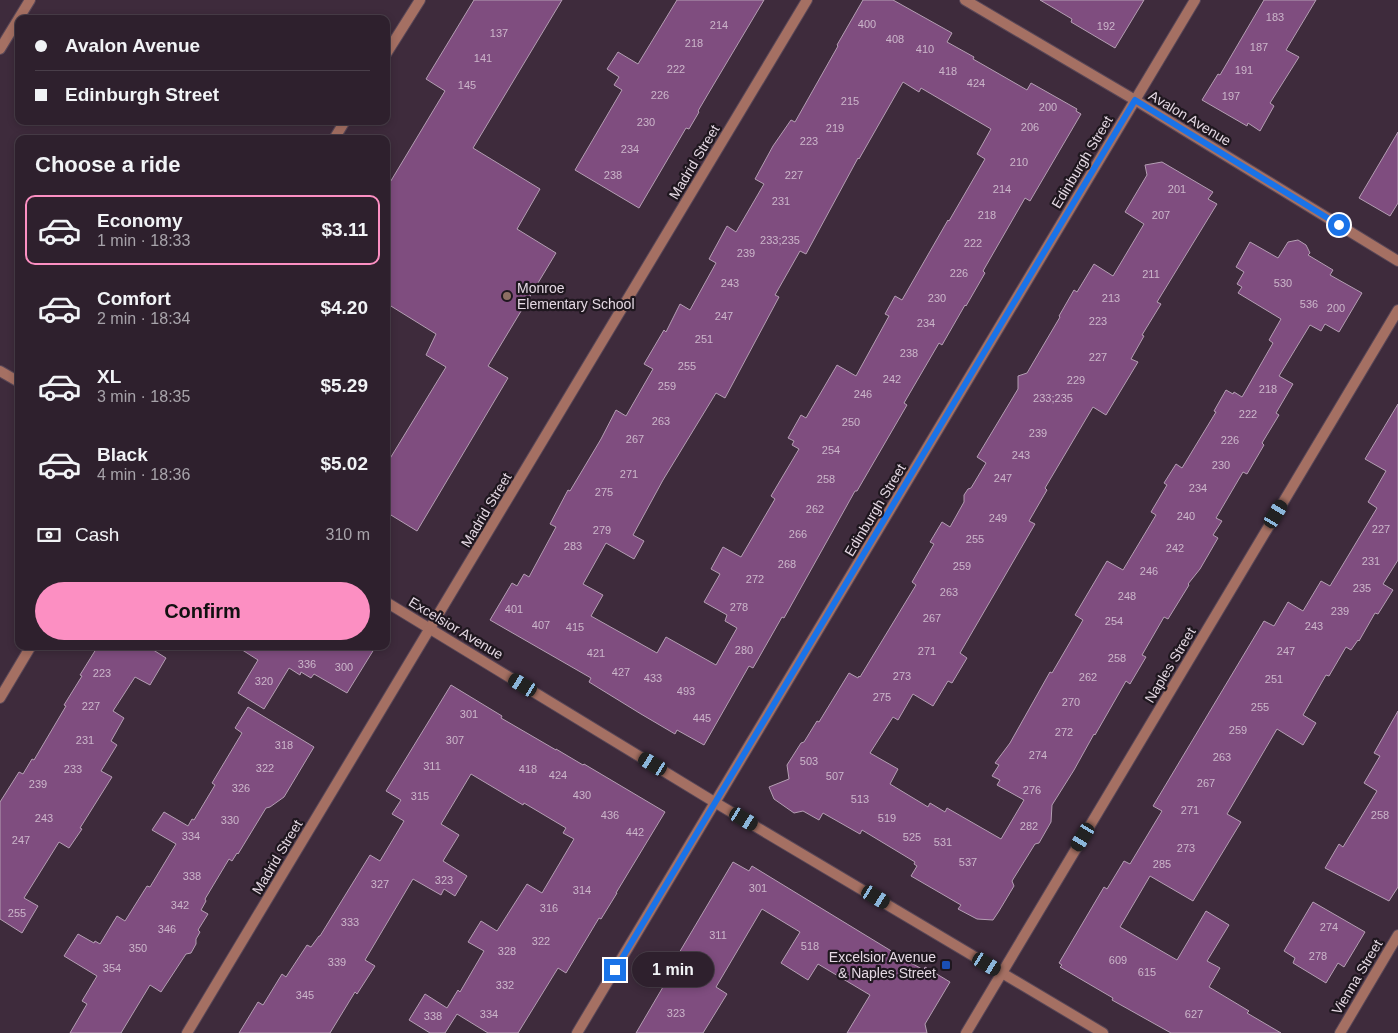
<!DOCTYPE html>
<meta charset="utf-8">
<style>
:root{--surface:#2e202d;--page:#362835;--text:#f1f3f6;--muted:#a7a3aa;--line:#493e49;--accent:#fc8fc2}
body{margin:0;font-family:Helvetica,sans-serif;background:var(--page);color:var(--text);height:100vh;display:flex;flex-direction:column;font-size:19px;white-space:nowrap}
*{box-sizing:border-box;margin:0}
p{font-size:16px;color:var(--muted)}
.icon{flex:none;width:28px;height:28px;fill:none;stroke:currentColor;stroke-width:2;stroke-linecap:round;stroke-linejoin:round}
.map{position:relative;flex:1;overflow:hidden}
.details{position:absolute;left:15px;top:135px;width:375px;height:515px;display:flex;flex-direction:column;background:var(--surface);border-radius:10px;box-shadow:0 2px 8px #0003,0 0 0 1px var(--line)}
.details>*{flex:none}
.guide{position:absolute;left:15px;top:15px;width:375px;height:110px;border-radius:10px;box-shadow:0 2px 8px #0003,0 0 0 1px var(--line);display:grid;align-content:center;height:110px;padding:0 20px;background:var(--surface)}
.end{position:absolute;width:22px;height:22px;margin:-11px;border:6px solid #1a73e8;background:#fff;box-shadow:0 0 0 2px #fff}
.from{border-radius:50%}
.bubble{position:absolute;height:35px;border-radius:18px;background:var(--surface);box-shadow:0 2px 8px #0003,0 0 0 1px var(--line);font-size:16px;font-weight:700;line-height:35px;text-align:center}
.car{position:absolute;width:15px;height:30px;margin:-15px -8px;border-radius:6px;box-shadow:0 0 4px 1px #0007;background:linear-gradient(#222 24%,#8ab4d8 0 40%,#222 0 76%,#8ab4d8 0 86%,#222 0)}
.guide b{display:flex;align-items:center;gap:18px;height:48px;font-size:19px}
.guide b+b{border-top:1px solid var(--line)}
.guide i{width:12px;height:12px;background:var(--text)}
ul{padding:0;list-style:none}
li{display:flex;align-items:center;gap:15px;height:70px;margin:0 10px 8px;padding:0 10px;border:2px solid transparent;border-radius:10px}
li div{flex:1}
li b{display:block;font-size:19px}
li em{font-style:normal;font-weight:700}
li.selected{border-color:var(--accent)}
li>.icon{width:45px;height:45px;stroke-width:1.5}
h2{padding:0 20px;font-size:22px;line-height:60px}
.pay{display:flex;align-items:center;gap:12px;height:55px;padding:0 20px;font-size:19px}
.pay p{margin-inline-start:auto}
.primary-button{display:flex;gap:10px;margin-top:auto;padding:10px 20px}
.primary-button a{flex:1;height:58px;border-radius:30px;background:var(--accent);color:#111;font-size:20px;font-weight:700;line-height:58px;text-align:center}
.map>svg:first-child{display:block}
.building{fill:#7f4d7f;stroke:#b49eb3;fill-rule:evenodd}
.lines{fill:none;stroke-linecap:round;stroke-linejoin:round}
.street-casing{stroke:#594757;stroke-width:12}
.street{stroke:#a57063;stroke-width:10}
.route{stroke:#1a73e8;stroke-width:6}
.education-dot{fill:#8d6e63;stroke:#1f171f;stroke-width:2}
.transit-dot{fill:#1a4fb4;stroke:#1f171f;stroke-width:2}
.labels{text-anchor:middle;stroke-width:4.5;stroke-linejoin:round;paint-order:stroke}
.number-label{font-size:11px;fill:#cbb5ca}
.street-label{font-size:14px;fill:#e4d8e3;stroke:#1f171f}
.poi-label{font-size:14px;fill:#e4d8e3;stroke:#1f171f;text-anchor:start}
</style>
<div class="map">
<svg width="1398" height="1033" viewBox="0 0 1398 1033">
<rect width="100%" height="100%" fill="#3e2b3c"/>
<g class="building">
<path d="M474 0H562L473 148 540 189 517 229 556 253 488 366 508 378 417 531 386 512V465L446 367 426 355 436 334 386 303V189L445 91 426 79Z"/>
<path d="M677 0H764L708 94 698 111 699 112 689 129 686 128 639 208 575 170 622 90 614 85 619 77 607 69 618 52 638 64Z"/>
<path d="M863 0H893L952 33 947 42 974 57 973 59 1027 90 1031 83 1077 109 1076 111 1081 114 1030 201 1025 198 983 271 985 273 966 306 965 305 942 345 939 343 904 403 907 405 857 491H855L784 618 782 617 753 668 749 666 704 745 677 730 675 734 641 714 589 682 591 678 490 620 512 583 517 586 524 574 529 577 556 527 550 524 568 490 570 491 601 439 616 410 626 416 653 369 644 364 664 330 666 332 680 304 690 310 716 263 709 259 727 226 736 232 764 184 755 179 773 146 791 120 795 122 838 46 837 45ZM903 82 919 92 921 88 991 129 977 154 985 159 949 221 948 220 902 300 895 296 885 314 889 316 856 376 837 365 806 418 801 415 788 438 794 441 792 445 799 449 771 496 775 499 741 557 723 547 711 569 720 574 704 602 727 615 725 621 737 628 716 665 666 637 657 653 591 616 603 595 583 584 606 543 634 559 644 541 633 535 663 480 716 393 725 398 779 297 775 295 800 251 806 254 858 158 859 159Z"/>
<path d="M1040 0H1144L1115 48 1071 22 1072 19Z"/>
<path d="M1264 0H1316L1286 50 1299 57 1270 103 1274 106 1260 131 1248 123 1247 126 1202 100 1218 74 1220 75Z"/>
<path d="M1398 132V203L1390 216 1359 198Z"/>
<path d="M1162 162 1213 192 1208 199 1217 204 1157 302 1161 304 1142 335 1144 336 1131 359 1138 362 1106 415 1093 407 1045 488 1047 490 1029 521 1035 524 960 653 967 658 952 683 948 681 933 706 913 694 898 720 893 717 870 753 898 769 890 784 928 807 930 803 945 812 947 808 1001 839 1024 800 997 785 1000 780 992 776 999 765 995 763 1010 743 1050 672 1052 673 1083 620 1075 615 1107 561 1123 570 1156 515 1151 512 1167 485 1164 483 1176 464 1182 468 1216 412 1214 411 1226 390 1233 394 1234 392 1242 397 1273 343 1269 340 1281 319 1238 293 1242 287 1237 284 1244 272 1236 267 1250 242 1278 258 1288 242 1298 240 1306 245 1310 253 1308 255 1333 270 1330 275 1362 293 1339 332 1325 324 1321 331 1310 325 1279 376 1293 384 1276 413 1279 415 1262 443 1264 445 1247 474 1243 472 1216 518 1222 521 1213 535 1218 538 1200 569 1188 584 1189 585 1168 619 1164 617 1142 655 1146 657 1130 684 1126 681 1095 735 1094 734 1074 770 1052 805 1051 822 1039 843 1035 844 1012 881 1014 886 999 911 993 920 977 919 958 909 961 905 911 876 917 866 914 864 915 862 862 830 860 834 823 813 819 820 803 811 794 813 774 799 769 787 789 779 787 765 801 743 804 742 817 721 819 722 849 673 858 678 859 676 860 677 916 585 912 582 934 544 930 542 942 522 950 527 964 502V495L968 489 971 488 986 463 977 457 1018 389V376L1027 373 1060 317 1059 316 1074 290 1077 292 1094 264 1113 276 1144 224 1125 212 1147 175 1145 165Z"/>
<path d="M1398 404V560L1383 584 1393 590 1378 614 1375 613 1359 641 1358 640 1351 650 1346 647 1329 676 1326 675 1303 715 1316 723 1303 745 1277 729 1227 814 1241 822 1193 901 1150 876 1120 927 1177 960 1206 911 1229 925 1207 961 1220 968 1209 987 1249 1011 1247 1013 1281 1033H1171L1112 1000 1113 998 1060 967 1062 965 1059 963 1104 887 1107 889 1124 861 1130 864 1162 811 1153 806 1264 621 1274 626 1288 602 1303 611 1321 581 1330 586 1377 508 1368 502 1386 471 1365 459Z"/>
<path d="M98 646H147L166 658 150 685 135 677 113 711 124 718 111 741 117 745 101 771 112 777 80 828 82 829 69 848 59 842 24 898 38 906 22 933 0 919V802L19 772 23 774 32 759 34 760 66 706 64 705 82 676 80 675Z"/>
<path d="M236 646H376L347 693 314 674 311 678 301 672 300 675 289 668 264 709 238 693 258 660Z"/>
<path d="M451 685 502 716 501 718 556 750V749L583 765 584 764 665 812 616 893H617L601 919 599 918 566 973 558 968 518 1033H488L457 1014 445 1033H430L409 1020 425 994 447 1008 458 990 460 992 484 951 468 942 481 921 497 931 527 884 542 893 574 839 563 833 566 828 524 803 523 805 471 774 441 824 459 835 443 861 467 876 455 896 444 889 441 895 413 879 365 960 375 966 357 994 355 992 330 1033H239L258 1002 263 1005 282 974 286 977 307 945 311 947 319 936H320L370 855 380 861 404 821 392 814 401 800 386 791Z"/>
<path d="M248 707 314 747 284 797 270 807 266 808 238 854 237 853 232 861 229 859 205 899 206 901 201 910 208 914 198 930 200 932 196 939V944L191 953 186 954 161 992 150 985 121 1033H70L87 1004 82 1001 97 976 64 956 78 934 94 943 95 941 100 944 117 916 125 921 147 886 150 887 176 844 152 830 164 812 188 826 192 819 194 820 215 785 212 783 242 733 235 728Z"/>
<path d="M1398 711V887L1389 901 1325 868 1339 844 1343 847 1377 791 1364 783 1380 756 1374 753Z"/>
<path d="M733 862 749 871 752 866 911 963 924 970 925 967 950 982 925 1024 927 1033H847L870 995 818 964 808 980 781 963 800 932 762 909 716 987 727 994 703 1033H636L663 987 660 985Z"/>
<path d="M1313 902 1365 932 1344 967 1338 963 1326 983 1293 963 1295 958 1284 951Z"/>
</g>
<g class="lines">
<defs>
<g id="street">
<path d="M965 0 1135 100 1398 261"/>
<path d="M0 49 30 0"/>
<path d="M386 54 420 0"/>
<path d="M334 139 345 121"/>
<path d="M0 371 19 382"/>
<path d="M386 602 716 803 1103 1033"/>
<path d="M0 698 31 646"/>
<path d="M187 1033 807 0"/>
<path d="M577 1033 1195 0"/>
<path d="M966 1033 1398 310"/>
<path d="M1340 1033 1398 935"/>
</g>
</defs>
<use href="#street" class="street-casing"/>
<use href="#street" class="street"/>
</g>
<g class="lines">
<path class="route" d="M615 970 1135 100 1339 225"/>
</g>
<circle class="education-dot" cx="507" cy="296" r="5"/>
<rect class="transit-dot" x="941" y="960" width="10" height="10" rx="2.5"/>
<g class="labels">
<g class="number-label">
<text x="1275" y="21">183</text>
<text x="867" y="28">400</text>
<text x="719" y="29">214</text>
<text x="1106" y="30">192</text>
<text x="499" y="37">137</text>
<text x="895" y="43">408</text>
<text x="694" y="47">218</text>
<text x="1259" y="51">187</text>
<text x="925" y="53">410</text>
<text x="483" y="62">141</text>
<text x="676" y="73">222</text>
<text x="1244" y="74">191</text>
<text x="948" y="75">418</text>
<text x="976" y="87">424</text>
<text x="467" y="89">145</text>
<text x="660" y="99">226</text>
<text x="1231" y="100">197</text>
<text x="850" y="105">215</text>
<text x="1048" y="111">200</text>
<text x="646" y="126">230</text>
<text x="1030" y="131">206</text>
<text x="835" y="132">219</text>
<text x="809" y="145">223</text>
<text x="630" y="153">234</text>
<text x="1019" y="166">210</text>
<text x="613" y="179">238</text>
<text x="794" y="179">227</text>
<text x="1002" y="193">214</text>
<text x="1177" y="193">201</text>
<text x="781" y="205">231</text>
<text x="987" y="219">218</text>
<text x="1161" y="219">207</text>
<text x="780" y="244">233;235</text>
<text x="973" y="247">222</text>
<text x="746" y="257">239</text>
<text x="959" y="277">226</text>
<text x="1151" y="278">211</text>
<text x="730" y="287">243</text>
<text x="1283" y="287">530</text>
<text x="937" y="302">230</text>
<text x="1111" y="302">213</text>
<text x="1309" y="308">536</text>
<text x="1336" y="312">200</text>
<text x="724" y="320">247</text>
<text x="1098" y="325">223</text>
<text x="926" y="327">234</text>
<text x="704" y="343">251</text>
<text x="909" y="357">238</text>
<text x="1098" y="361">227</text>
<text x="687" y="370">255</text>
<text x="892" y="383">242</text>
<text x="1076" y="384">229</text>
<text x="667" y="390">259</text>
<text x="1268" y="393">218</text>
<text x="863" y="398">246</text>
<text x="1053" y="402">233;235</text>
<text x="1248" y="418">222</text>
<text x="661" y="425">263</text>
<text x="851" y="426">250</text>
<text x="1038" y="437">239</text>
<text x="635" y="443">267</text>
<text x="1230" y="444">226</text>
<text x="831" y="454">254</text>
<text x="1021" y="459">243</text>
<text x="1221" y="469">230</text>
<text x="629" y="478">271</text>
<text x="1003" y="482">247</text>
<text x="826" y="483">258</text>
<text x="1198" y="492">234</text>
<text x="604" y="496">275</text>
<text x="815" y="513">262</text>
<text x="1186" y="520">240</text>
<text x="998" y="522">249</text>
<text x="1381" y="533">227</text>
<text x="602" y="534">279</text>
<text x="798" y="538">266</text>
<text x="975" y="543">255</text>
<text x="573" y="550">283</text>
<text x="1175" y="552">242</text>
<text x="1371" y="565">231</text>
<text x="787" y="568">268</text>
<text x="962" y="570">259</text>
<text x="1149" y="575">246</text>
<text x="755" y="583">272</text>
<text x="1362" y="592">235</text>
<text x="949" y="596">263</text>
<text x="1127" y="600">248</text>
<text x="739" y="611">278</text>
<text x="514" y="613">401</text>
<text x="1340" y="615">239</text>
<text x="932" y="622">267</text>
<text x="1114" y="625">254</text>
<text x="541" y="629">407</text>
<text x="1314" y="630">243</text>
<text x="575" y="631">415</text>
<text x="744" y="654">280</text>
<text x="927" y="655">271</text>
<text x="1286" y="655">247</text>
<text x="596" y="657">421</text>
<text x="1117" y="662">258</text>
<text x="307" y="668">336</text>
<text x="344" y="671">300</text>
<text x="621" y="676">427</text>
<text x="102" y="677">223</text>
<text x="902" y="680">273</text>
<text x="1088" y="681">262</text>
<text x="653" y="682">433</text>
<text x="1274" y="683">251</text>
<text x="264" y="685">320</text>
<text x="686" y="695">493</text>
<text x="882" y="701">275</text>
<text x="1071" y="706">270</text>
<text x="91" y="710">227</text>
<text x="1260" y="711">255</text>
<text x="469" y="718">301</text>
<text x="702" y="722">445</text>
<text x="1238" y="734">259</text>
<text x="1064" y="736">272</text>
<text x="85" y="744">231</text>
<text x="455" y="744">307</text>
<text x="284" y="749">318</text>
<text x="1038" y="759">274</text>
<text x="1222" y="761">263</text>
<text x="809" y="765">503</text>
<text x="432" y="770">311</text>
<text x="265" y="772">322</text>
<text x="73" y="773">233</text>
<text x="528" y="773">418</text>
<text x="558" y="779">424</text>
<text x="835" y="780">507</text>
<text x="1206" y="787">267</text>
<text x="38" y="788">239</text>
<text x="241" y="792">326</text>
<text x="1032" y="794">276</text>
<text x="582" y="799">430</text>
<text x="420" y="800">315</text>
<text x="860" y="803">513</text>
<text x="1190" y="814">271</text>
<text x="610" y="819">436</text>
<text x="1380" y="819">258</text>
<text x="44" y="822">243</text>
<text x="887" y="822">519</text>
<text x="230" y="824">330</text>
<text x="1029" y="830">282</text>
<text x="635" y="836">442</text>
<text x="191" y="840">334</text>
<text x="912" y="841">525</text>
<text x="21" y="844">247</text>
<text x="943" y="846">531</text>
<text x="1186" y="852">273</text>
<text x="968" y="866">537</text>
<text x="1162" y="868">285</text>
<text x="192" y="880">338</text>
<text x="444" y="884">323</text>
<text x="380" y="888">327</text>
<text x="758" y="892">301</text>
<text x="582" y="894">314</text>
<text x="180" y="909">342</text>
<text x="549" y="912">316</text>
<text x="17" y="917">255</text>
<text x="350" y="926">333</text>
<text x="1329" y="931">274</text>
<text x="167" y="933">346</text>
<text x="718" y="939">311</text>
<text x="541" y="945">322</text>
<text x="810" y="950">518</text>
<text x="138" y="952">350</text>
<text x="507" y="955">328</text>
<text x="1318" y="960">278</text>
<text x="1118" y="964">609</text>
<text x="337" y="966">339</text>
<text x="112" y="972">354</text>
<text x="1147" y="976">615</text>
<text x="505" y="989">332</text>
<text x="305" y="999">345</text>
<text x="676" y="1017">323</text>
<text x="489" y="1018">334</text>
<text x="1194" y="1018">627</text>
<text x="433" y="1020">338</text>
</g>
<g class="street-label">
<text transform="translate(1190 118) rotate(31)" y="5">Avalon Avenue</text>
<text transform="translate(694 162) rotate(-59)" y="5">Madrid Street</text>
<text transform="translate(1082 162) rotate(-59)" y="5">Edinburgh Street</text>
<text transform="translate(486 510) rotate(-59)" y="5">Madrid Street</text>
<text transform="translate(875 510) rotate(-59)" y="5">Edinburgh Street</text>
<text transform="translate(456 628) rotate(31)" y="5">Excelsior Avenue</text>
<text transform="translate(1170 665) rotate(-59)" y="5">Naples Street</text>
<text transform="translate(277 857) rotate(-59)" y="5">Madrid Street</text>
<text transform="translate(1357 977) rotate(-59)" y="5">Vienna Street</text>
</g>
<g class="poi-label">
<text x="517" y="293">Monroe<tspan x="517" dy="16">Elementary School</tspan></text>
<text x="936" y="962" text-anchor="end">Excelsior Avenue<tspan x="936" dy="16">&amp; Naples Street</tspan></text>
</g>
</g>
</svg>
<i class="end from" style="left:1339px;top:225px"></i>
<i class="end" style="left:615px;top:970px"></i>
<div class="bubble" style="left:632px;top:952px;width:82px">1 min</div>
<i class="car" style="left:1276px;top:514px;rotate:31deg"></i>
<i class="car" style="left:523px;top:685px;rotate:301deg"></i>
<i class="car" style="left:653px;top:764px;rotate:301deg"></i>
<i class="car" style="left:744px;top:819px;rotate:121deg"></i>
<i class="car" style="left:1083px;top:837px;rotate:211deg"></i>
<i class="car" style="left:876px;top:897px;rotate:121deg"></i>
<i class="car" style="left:987px;top:964px;rotate:121deg"></i>
<div class="guide">
<b><i class="from"></i>Avalon Avenue</b>
<b><i></i>Edinburgh Street</b>
</div>
<section class="details">
<h2>Choose a ride</h2>
<ul>
<li class="selected"><svg class="icon" aria-label="car" viewBox="0 0 24 24"><path d="M5 17H2v-5l4-1 3-4h7l3 4 3 1v5h-3M9 17h6M6 11h13"/><circle cx="7" cy="17" r="2"/><circle cx="17" cy="17" r="2"/></svg><div><b>Economy</b><p>1 min · 18:33</p></div><em>$3.11</em></li>
<li><svg class="icon" aria-label="car" viewBox="0 0 24 24"><path d="M5 17H2v-5l4-1 3-4h7l3 4 3 1v5h-3M9 17h6M6 11h13"/><circle cx="7" cy="17" r="2"/><circle cx="17" cy="17" r="2"/></svg><div><b>Comfort</b><p>2 min · 18:34</p></div><em>$4.20</em></li>
<li><svg class="icon" aria-label="car" viewBox="0 0 24 24"><path d="M5 17H2v-5l4-1 3-4h7l3 4 3 1v5h-3M9 17h6M6 11h13"/><circle cx="7" cy="17" r="2"/><circle cx="17" cy="17" r="2"/></svg><div><b>XL</b><p>3 min · 18:35</p></div><em>$5.29</em></li>
<li><svg class="icon" aria-label="car" viewBox="0 0 24 24"><path d="M5 17H2v-5l4-1 3-4h7l3 4 3 1v5h-3M9 17h6M6 11h13"/><circle cx="7" cy="17" r="2"/><circle cx="17" cy="17" r="2"/></svg><div><b>Black</b><p>4 min · 18:36</p></div><em>$5.02</em></li>
</ul>
<div class="pay"><svg class="icon" aria-label="cash" viewBox="0 0 24 24"><path d="M3 7h18v10H3z"/><circle cx="12" cy="12" r="2"/></svg>Cash<p>310 m</p></div>
<div class="primary-button"><a>Confirm</a></div>
</section>
</div>
